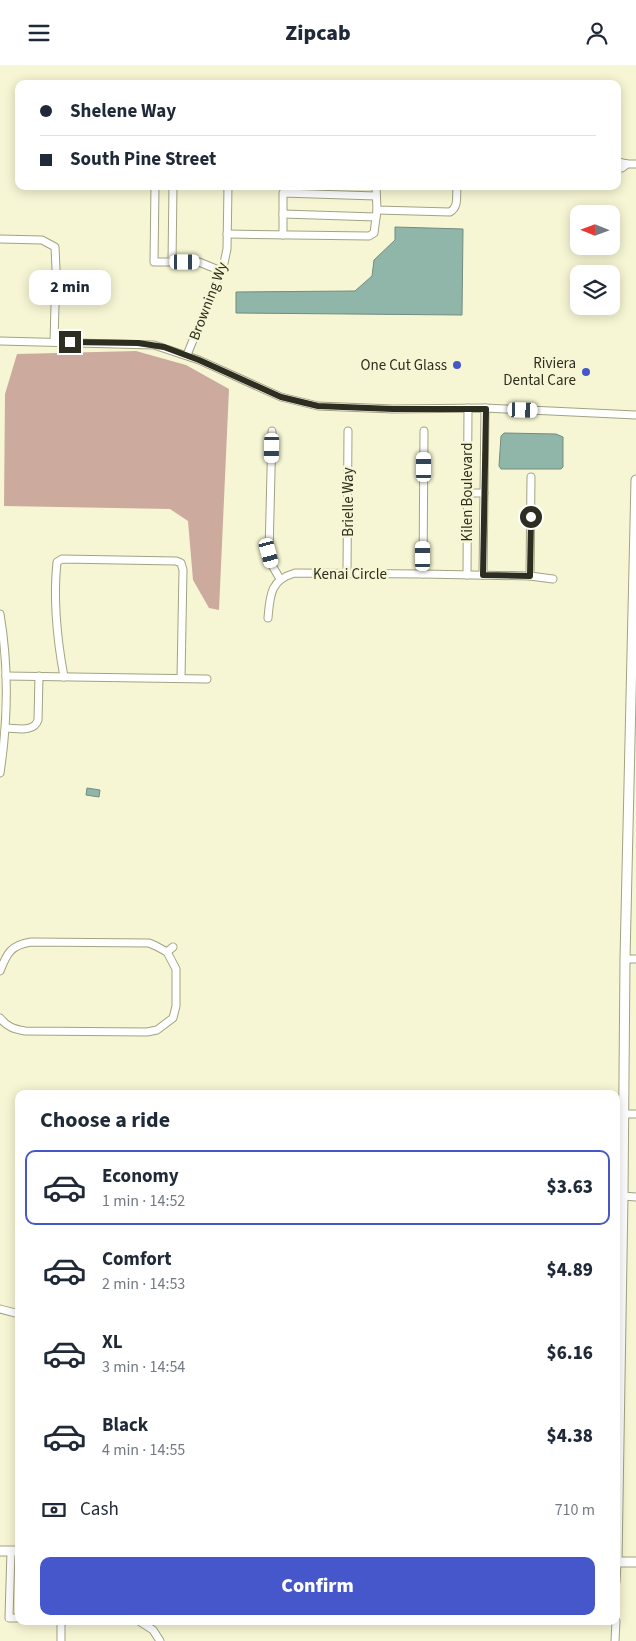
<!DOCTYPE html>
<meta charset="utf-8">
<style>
:root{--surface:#fff;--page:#f2f2f3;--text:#1f2937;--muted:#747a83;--line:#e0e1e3;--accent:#4557cb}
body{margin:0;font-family:"Source Sans 3",sans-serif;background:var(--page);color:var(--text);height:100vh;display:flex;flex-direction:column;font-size:19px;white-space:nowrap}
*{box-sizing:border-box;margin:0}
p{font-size:16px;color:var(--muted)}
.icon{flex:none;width:28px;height:28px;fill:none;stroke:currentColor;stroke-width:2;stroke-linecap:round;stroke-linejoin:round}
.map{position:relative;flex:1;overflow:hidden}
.side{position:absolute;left:15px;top:1025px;width:605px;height:535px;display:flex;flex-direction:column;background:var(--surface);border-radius:10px;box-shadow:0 2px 12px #0003}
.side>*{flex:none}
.top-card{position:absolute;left:15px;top:15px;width:606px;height:110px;border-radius:10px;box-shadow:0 2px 12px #0003;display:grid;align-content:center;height:110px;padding:0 25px;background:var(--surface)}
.needle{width:32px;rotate:271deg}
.tools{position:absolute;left:570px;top:140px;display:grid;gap:10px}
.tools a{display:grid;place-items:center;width:50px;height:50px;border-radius:10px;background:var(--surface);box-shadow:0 2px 12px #0003;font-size:25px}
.end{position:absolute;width:22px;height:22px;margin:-11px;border:6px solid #2d2d20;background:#fff;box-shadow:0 0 0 2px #fff}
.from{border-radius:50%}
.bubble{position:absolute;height:35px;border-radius:10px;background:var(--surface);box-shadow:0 2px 12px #0003;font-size:16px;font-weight:800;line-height:35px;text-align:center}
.car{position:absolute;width:15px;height:30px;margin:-15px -8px;border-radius:6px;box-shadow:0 0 4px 1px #0007;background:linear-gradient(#fff 24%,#345 0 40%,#fff 0 76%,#345 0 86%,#fff 0)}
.top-card b{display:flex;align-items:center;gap:18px;height:48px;font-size:19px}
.top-card b+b{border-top:1px solid var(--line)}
.top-card i{width:12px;height:12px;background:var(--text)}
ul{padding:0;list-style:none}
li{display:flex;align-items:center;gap:15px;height:75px;margin:0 10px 8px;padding:0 15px;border:2px solid transparent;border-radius:10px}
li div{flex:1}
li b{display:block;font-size:19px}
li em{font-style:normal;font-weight:800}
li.active{border-color:var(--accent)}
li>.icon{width:45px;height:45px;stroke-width:1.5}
h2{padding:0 25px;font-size:22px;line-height:60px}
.pay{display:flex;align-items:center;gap:12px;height:55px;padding:0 25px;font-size:19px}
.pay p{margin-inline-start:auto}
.button{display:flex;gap:10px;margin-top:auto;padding:10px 25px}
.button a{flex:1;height:58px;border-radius:10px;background:var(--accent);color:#fff;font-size:20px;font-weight:800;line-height:58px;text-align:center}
header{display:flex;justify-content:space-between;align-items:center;height:65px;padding:0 25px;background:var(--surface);font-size:22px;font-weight:800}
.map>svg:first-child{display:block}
.forest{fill:#ccab9e}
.water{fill:#90b5a9;stroke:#728c80}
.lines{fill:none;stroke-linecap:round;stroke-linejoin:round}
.minor-casing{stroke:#a3a383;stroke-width:9}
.tertiary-casing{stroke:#a3a383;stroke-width:11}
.minor{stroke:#fff;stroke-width:7}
.tertiary{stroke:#fff;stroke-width:9}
.route{stroke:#2d2d20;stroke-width:6}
.poi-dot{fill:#4557cb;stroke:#f6f6d4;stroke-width:2}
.labels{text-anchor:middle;stroke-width:5;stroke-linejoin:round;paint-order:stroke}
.street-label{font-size:15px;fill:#2d2d20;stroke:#f6f6d4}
.poi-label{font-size:15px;fill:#2d2d20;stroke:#f6f6d4;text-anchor:end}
</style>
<header><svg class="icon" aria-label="menu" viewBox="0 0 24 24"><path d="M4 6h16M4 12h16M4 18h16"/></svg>Zipcab<svg class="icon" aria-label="person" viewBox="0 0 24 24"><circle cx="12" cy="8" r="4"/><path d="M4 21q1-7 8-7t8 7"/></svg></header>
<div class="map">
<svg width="636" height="1576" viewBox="0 0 636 1576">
<rect width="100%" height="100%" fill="#f6f6d4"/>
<path class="forest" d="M136 286 186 300 229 324 219 545 209 543 193 515 188 456 170 444 4 441 5 329 17 289Z"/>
<g class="water">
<path d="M395 162 463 164 462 250 236 248V227L355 226 372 211 374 195 395 175Z"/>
<path d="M504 368 556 369 563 372V402L561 404H501L499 401 501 371Z"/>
<path d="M87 723 100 725 99 732 86 730Z"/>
</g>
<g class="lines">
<defs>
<g id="minor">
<path d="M618 97 627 99H636"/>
<path d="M618 103H622L627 99"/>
<path d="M155 121 154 197H199L221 206"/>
<path d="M376 121 377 145 450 147C459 142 456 131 457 121"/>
<path d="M283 149 376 152"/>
<path d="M227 169 369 171 374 168 377 145"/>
<path d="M283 170V128L376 131"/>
<path d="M0 174 42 175 55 182 56 204 54 277"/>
<path d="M172 197 173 121"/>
<path d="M0 276 154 280 199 295 281 332 318 341 393 344 485 343 636 350"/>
<path d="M187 290 224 198 227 184 228 121"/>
<path d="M272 366 269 488 273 502 280 514"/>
<path d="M467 428H484"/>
<path d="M347 508 348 366"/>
<path d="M423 509 424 366"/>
<path d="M467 510 468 343"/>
<path d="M483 510 485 343"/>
<path d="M530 511 531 412"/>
<path d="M0 549C9 602 8 655 0 708"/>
<path d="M268 553C270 530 270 515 295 508L423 509 530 511 553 514"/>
<path d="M6 611 207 614"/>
<path d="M64 612C57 574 53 535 57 497L62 494 176 496 181 498 183 505 181 613"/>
<path d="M6 663C16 663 34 668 38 655L39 611"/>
<path d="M167 887 173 882"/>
<path d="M625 894H636"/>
<path d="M0 906C7 888 11 880 31 877L149 878 156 881 167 887 176 904V941L173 953 157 965 147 967 25 966C14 964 7 962 0 953"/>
<path d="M623 1049H636"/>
<path d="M623 1131 636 1132"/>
<path d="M0 1244 19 1249"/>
<path d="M11 1486 9 1553H19"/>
<path d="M616 1517 617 1497"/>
<path d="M139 1556 153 1565 160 1576"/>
<path d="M61 1576V1556"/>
<path d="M615 1576 616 1556"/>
</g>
<g id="tertiary">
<path d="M0 1486H19"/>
<path d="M616 1497H636"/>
<path d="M617 1497 623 1131 625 894 636 415"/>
</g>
</defs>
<use href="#minor" class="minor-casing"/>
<use href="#tertiary" class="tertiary-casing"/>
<use href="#minor" class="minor"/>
<use href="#tertiary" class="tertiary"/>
</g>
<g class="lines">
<path class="route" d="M70 277 138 278 164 282 199 295 281 332 318 341 393 344H486L483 510 530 511 531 452"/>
</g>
<g class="poi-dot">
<circle cx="457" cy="300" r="5"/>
<circle cx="586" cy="307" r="5"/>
</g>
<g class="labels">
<g class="street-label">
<text transform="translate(208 236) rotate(-69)" y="5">Browning Wy</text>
<text transform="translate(467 427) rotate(-90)" y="5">Kilen Boulevard</text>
<text transform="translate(348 437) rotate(-90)" y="5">Brielle Way</text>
<text x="350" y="514">Kenai Circle</text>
</g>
<g class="poi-label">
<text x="576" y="303">Riviera<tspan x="576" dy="17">Dental Care</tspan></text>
<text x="447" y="305">One Cut Glass</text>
</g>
</g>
</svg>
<div class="tools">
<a><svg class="needle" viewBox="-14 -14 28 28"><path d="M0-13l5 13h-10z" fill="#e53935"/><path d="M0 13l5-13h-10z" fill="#747a83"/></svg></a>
<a><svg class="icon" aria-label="layers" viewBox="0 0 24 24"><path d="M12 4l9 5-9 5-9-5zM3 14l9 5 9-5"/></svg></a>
</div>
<i class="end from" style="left:531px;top:452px"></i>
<i class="end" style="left:70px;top:277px"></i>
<div class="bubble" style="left:29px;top:205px;width:82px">2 min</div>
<i class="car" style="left:185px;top:197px;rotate:90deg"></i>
<i class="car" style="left:523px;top:345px;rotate:92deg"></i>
<i class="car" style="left:272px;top:383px;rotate:181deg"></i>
<i class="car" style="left:424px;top:402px;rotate:0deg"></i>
<i class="car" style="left:269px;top:488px;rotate:165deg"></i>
<i class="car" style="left:423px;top:491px;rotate:0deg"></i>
<div class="top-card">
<b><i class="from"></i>Shelene Way</b>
<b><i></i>South Pine Street</b>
</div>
<section class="side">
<h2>Choose a ride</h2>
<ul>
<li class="active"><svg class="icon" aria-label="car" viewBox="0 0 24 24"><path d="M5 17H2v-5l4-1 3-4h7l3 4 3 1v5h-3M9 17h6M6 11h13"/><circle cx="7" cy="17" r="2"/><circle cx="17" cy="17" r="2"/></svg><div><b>Economy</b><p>1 min · 14:52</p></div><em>$3.63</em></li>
<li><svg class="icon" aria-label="car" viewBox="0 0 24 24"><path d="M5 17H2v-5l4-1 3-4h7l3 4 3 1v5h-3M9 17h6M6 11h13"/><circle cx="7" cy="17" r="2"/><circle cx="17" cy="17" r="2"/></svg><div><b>Comfort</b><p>2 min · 14:53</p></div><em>$4.89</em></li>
<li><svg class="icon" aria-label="car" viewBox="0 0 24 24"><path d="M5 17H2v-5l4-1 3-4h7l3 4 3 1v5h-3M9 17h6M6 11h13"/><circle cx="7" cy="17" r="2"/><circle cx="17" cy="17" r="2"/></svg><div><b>XL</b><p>3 min · 14:54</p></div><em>$6.16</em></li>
<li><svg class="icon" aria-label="car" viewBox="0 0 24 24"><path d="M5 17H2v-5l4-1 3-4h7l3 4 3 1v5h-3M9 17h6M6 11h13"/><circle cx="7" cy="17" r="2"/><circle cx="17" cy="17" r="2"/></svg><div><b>Black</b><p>4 min · 14:55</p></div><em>$4.38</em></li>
</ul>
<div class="pay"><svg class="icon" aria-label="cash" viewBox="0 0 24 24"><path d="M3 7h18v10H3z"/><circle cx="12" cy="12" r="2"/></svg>Cash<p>710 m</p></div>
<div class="button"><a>Confirm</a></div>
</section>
</div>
